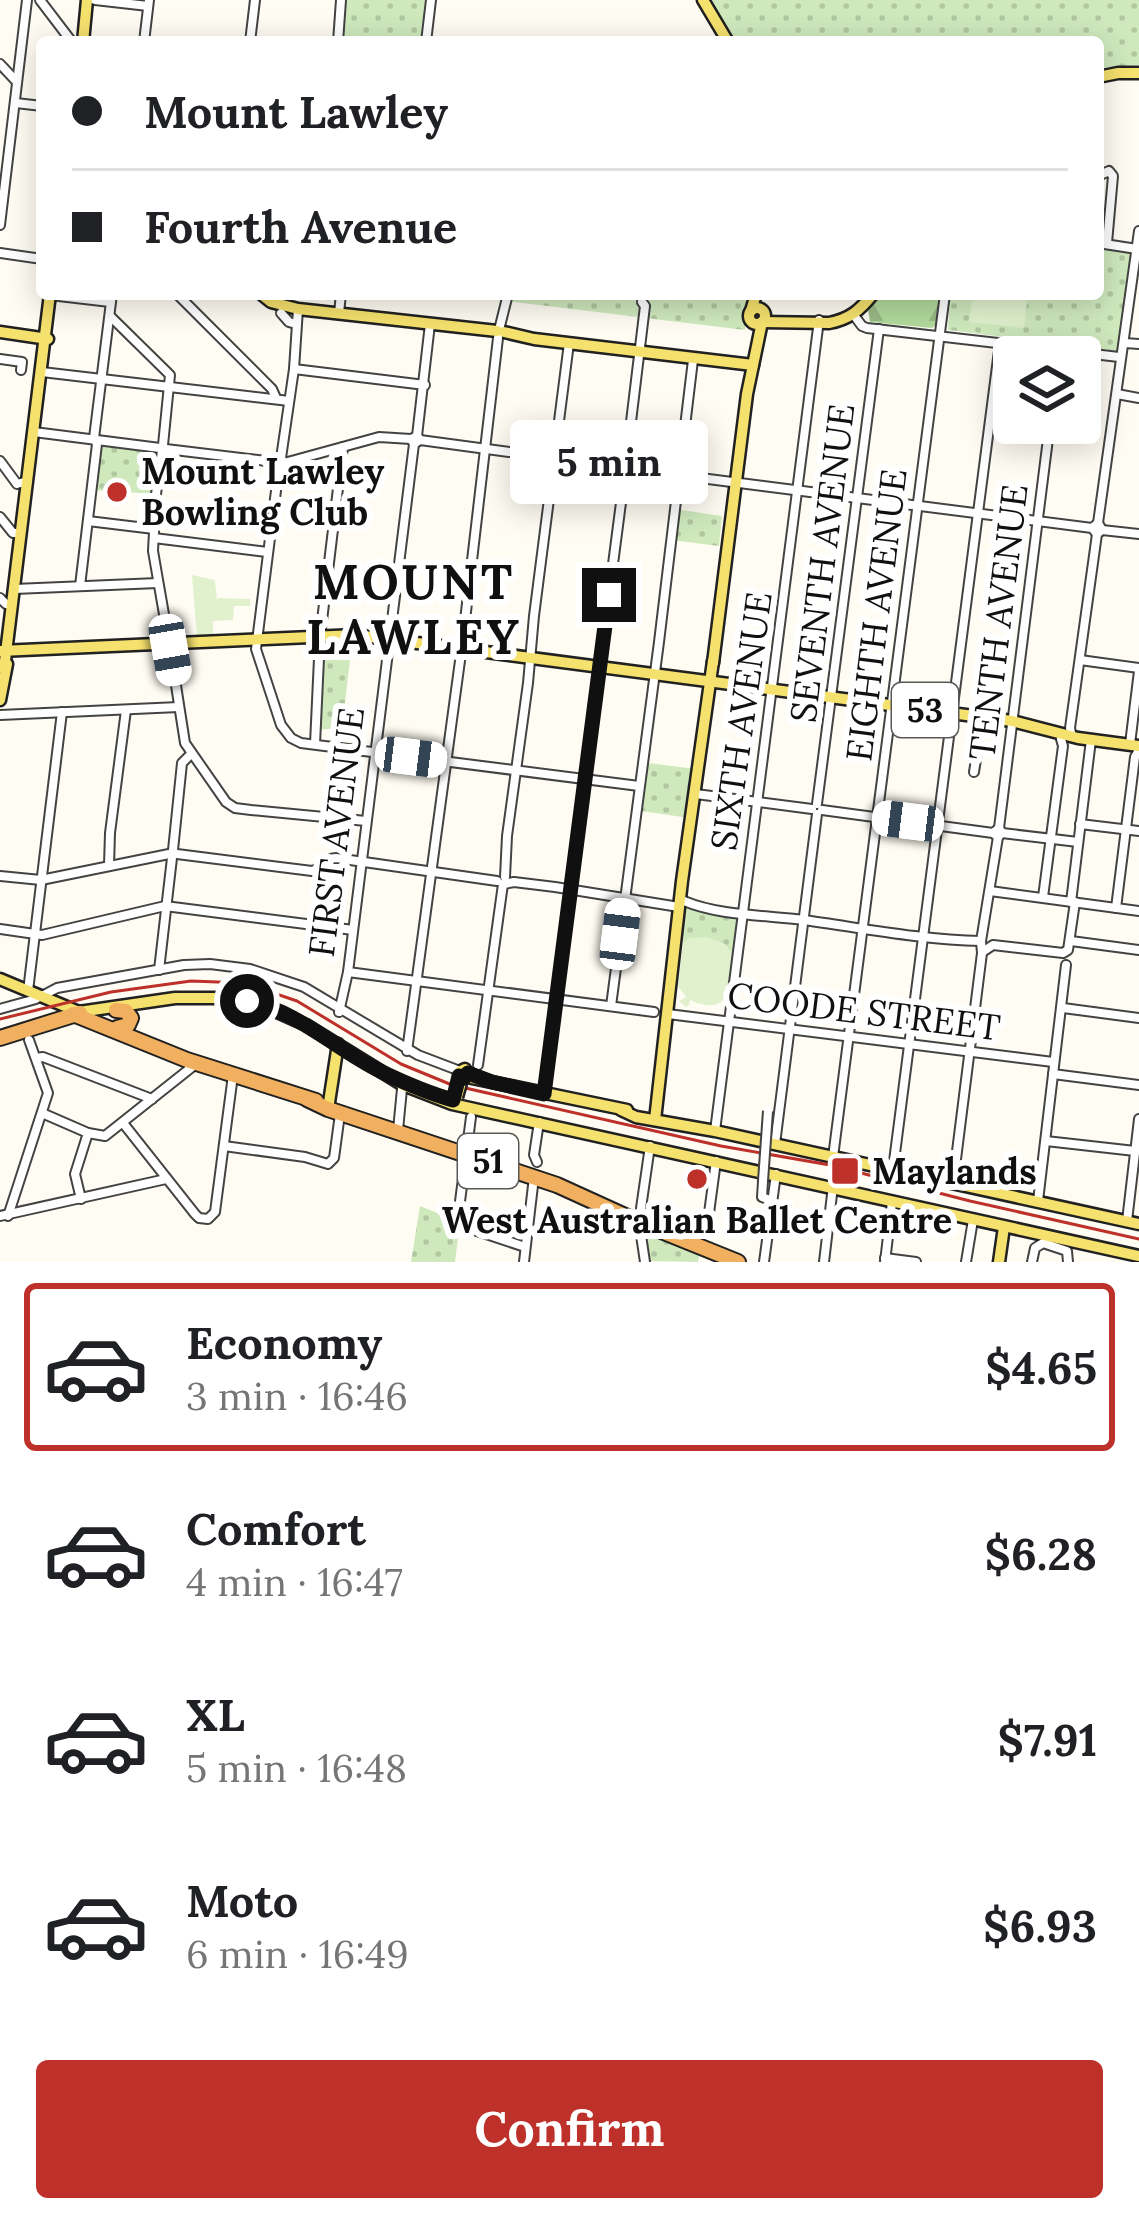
<!DOCTYPE html>
<meta charset="utf-8">
<style>
:root{--surface:#fff;--page:#f6f6f6;--text:#202124;--muted:#757577;--line:#e0e0e0;--accent:#be312a}
body{margin:0;font-family:Lora,serif;background:var(--page);color:var(--text);height:100vh;display:flex;flex-direction:column;font-size:45px;white-space:nowrap}
*{box-sizing:border-box;margin:0}
p{font-size:39px;color:var(--muted)}
.icon{flex:none;width:66px;height:66px;fill:none;stroke:currentColor;stroke-width:2;stroke-linecap:round;stroke-linejoin:round}
.map{position:relative;height:1262px;overflow:hidden}
.side{display:flex;flex-direction:column;background:var(--surface);flex:1}
.side>*{flex:none}
.banner{position:absolute;left:36px;top:36px;width:1068px;height:264px;border-radius:12px;box-shadow:0 6px 30px #0003;display:grid;align-content:center;height:264px;padding:0 36px;background:var(--surface)}
.buttons{position:absolute;left:993px;top:336px;display:grid;gap:24px}
.buttons a{display:grid;place-items:center;width:108px;height:108px;border-radius:12px;background:var(--surface);box-shadow:0 6px 30px #0003;font-size:60px}
.end{position:absolute;width:54px;height:54px;margin:-27px;border:15px solid #101010;background:#fff;box-shadow:0 0 0 6px #fff}
.from{border-radius:50%}
.bubble{position:absolute;height:84px;border-radius:12px;background:var(--surface);box-shadow:0 6px 30px #0003;font-size:39px;font-weight:700;line-height:84px;text-align:center}
.car{position:absolute;width:36px;height:72px;margin:-36px -18px;border-radius:15px;box-shadow:0 0 9px 3px #0007;background:linear-gradient(#fff 24%,#345 0 40%,#fff 0 76%,#345 0 86%,#fff 0)}
.banner b{display:flex;align-items:center;gap:42px;height:114px;font-size:45px}
.banner b+b{border-top:3px solid var(--line)}
.banner i{width:30px;height:30px;background:var(--text)}
ul{padding:21px 0 0;list-style:none}
li{display:flex;align-items:center;gap:36px;height:168px;margin:0 24px 18px;padding:0 12px;border:6px solid transparent;border-radius:12px}
li div{flex:1}
li b{display:block;font-size:45px}
li em{font-style:normal;font-weight:700}
li.active{border-color:var(--accent)}
li>.icon{width:108px;height:108px;stroke-width:1.5}
.primary-button{display:flex;gap:24px;margin-top:auto;padding:24px 36px}
.primary-button a{flex:1;height:138px;border-radius:12px;background:var(--accent);color:#fff;font-size:48px;font-weight:700;line-height:138px;text-align:center}
.map>svg:first-child{display:block}
.green{fill:url(#green-dots)}
.forest{fill:url(#forest-firs)}
.pitch{fill:#e1f1ce}
.lines{fill:none;stroke-linecap:round;stroke-linejoin:round}
.minor-casing{stroke:#434343;stroke-width:12}
.major-casing{stroke:#212121;stroke-width:15}
.highway-casing{stroke:#212121;stroke-width:18}
.minor{stroke:#fff;stroke-width:8}
.major{stroke:#f5e16d;stroke-width:10}
.highway{stroke:#f1b05f;stroke-width:14}
.rail{stroke:#be312a;stroke-width:3}
.minor-bridge-casing{stroke:#434343;stroke-width:12;stroke-linecap:butt}
.major-bridge-casing{stroke:#212121;stroke-width:15;stroke-linecap:butt}
.minor-bridge{stroke:#fff;stroke-width:8}
.major-bridge{stroke:#f5e16d;stroke-width:10}
.route{stroke:#101010;stroke-width:15}
.poi-dot{fill:#be312a;stroke:#fff;stroke-width:4.5}
.labels{text-anchor:middle;stroke-width:12;stroke-linejoin:round;paint-order:stroke}
.shield{fill:#fff;stroke:#585858;stroke-width:3}
.shield-label{font-size:33px;font-weight:bold;fill:#101010}
.poi-label{font-size:36px;font-weight:bold;fill:#101010;stroke:#fff;text-anchor:start}
.street-label{font-size:36px;fill:#101010;stroke:#fff}
.district-label{font-size:48px;font-weight:bold;letter-spacing:3px;fill:#101010;stroke:#fff}
</style>
<div class="map">
<svg width="1139" height="1262" viewBox="0 0 1139 1262">
<defs>
<pattern id="green-dots" width="8" height="8" patternUnits="userSpaceOnUse" patternTransform="scale(3)"><rect width="8" height="8" fill="#cfe9bd"/><path d="M2 2h.1M6 6h.1" fill="none" stroke="#b1c7a1" stroke-width="1.8" stroke-linecap="round"/></pattern>
<pattern id="forest-firs" width="22" height="20" patternUnits="userSpaceOnUse" patternTransform="scale(3)"><rect width="22" height="20" fill="#b2da9c"/><path d="M5 1l3.5 6h-7zM16 11l3.5 6h-7z" fill="#98ba85"/></pattern>
</defs>
<rect width="100%" height="100%" fill="#fffdf3"/>
<g class="green">
<path d="M344 0H426L420 42H342Z"/>
<path d="M709 0H1139V65L1098 68V42H733Z"/>
<path d="M1098 247 1128 250 1132 255 1117 351 948 330 950 294H1098Z"/>
<path d="M447 294H754L753 301 745 311V330Z"/>
<path d="M96 438 162 448 156 494 92 490Z"/>
<path d="M675 509 722 516 719 546 671 540Z"/>
<path d="M352 643 342 728 315 730 321 645Z"/>
<path d="M648 763 696 769 689 818 641 811Z"/>
<path d="M687 908 737 916 734 956 691 938 683 943 684 910Z"/>
<path d="M420 1206 460 1222 455 1262H411Z"/>
<path d="M645 1229 700 1251 698 1262 645 1261Z"/>
</g>
<path class="forest" d="M881 294H941L937 324 932 328 870 322 868 309Z"/>
<g class="pitch">
<path d="M973 294H1028L1024 328 969 322Z"/>
<path d="M192 575 215 580 217 601 218 598 250 599V606H234L233 620 213 621V636L197 638Z"/>
<path d="M707 937 725 944 734 956C730 987 731 1018 690 1000L689 1005 686 1007 679 1001 686 997 678 986 683 943 691 938Z"/>
</g>
<g class="lines">
<defs>
<g id="minor">
<path d="M40 0 72 42"/>
<path d="M95 0 148 6"/>
<path d="M144 42 149 0"/>
<path d="M250 42 255 0"/>
<path d="M338 42 341 0"/>
<path d="M426 42 431 0"/>
<path d="M0 64 17 82"/>
<path d="M16 103 42 106"/>
<path d="M1098 176 1109 171 1113 176 1107 243"/>
<path d="M0 225 27 0"/>
<path d="M1098 243 1137 249"/>
<path d="M0 253 42 259"/>
<path d="M177 294 272 389 276 398"/>
<path d="M50 295 110 302"/>
<path d="M281 313 289 322 296 324"/>
<path d="M339 313 341 294"/>
<path d="M853 314 862 326 867 328 1119 357"/>
<path d="M110 316 170 375 163 445"/>
<path d="M499 330 508 294"/>
<path d="M1125 343 1139 344"/>
<path d="M0 359 22 362 21 370"/>
<path d="M294 369 425 385"/>
<path d="M42 372 289 401"/>
<path d="M1117 394 1139 398"/>
<path d="M34 432 160 448"/>
<path d="M417 436 430 324"/>
<path d="M420 440 621 467"/>
<path d="M166 449 275 462"/>
<path d="M162 451 156 494 153 551 169 643"/>
<path d="M281 458 284 463 279 467 275 462 281 458 294 369 298 309"/>
<path d="M0 461 17 484 28 481"/>
<path d="M284 463 379 437 411 439"/>
<path d="M626 463 645 306 642 302"/>
<path d="M279 467 256 649 281 725 291 738 301 743 639 786"/>
<path d="M630 469 1092 528 1097 534 1102 530 1098 523 1092 528"/>
<path d="M0 517 13 533H20"/>
<path d="M88 521 154 529"/>
<path d="M1098 523 1139 231"/>
<path d="M1102 530 1139 534"/>
<path d="M154 538 267 552"/>
<path d="M80 586 97 444 94 438 112 294"/>
<path d="M14 589 158 583"/>
<path d="M0 598 6 604 12 605"/>
<path d="M170 647 185 743 226 802 235 808 251 810 366 821"/>
<path d="M1080 660 1139 668"/>
<path d="M0 715 179 707"/>
<path d="M1072 737 1070 728 1097 534"/>
<path d="M315 744 320 637 343 447"/>
<path d="M1130 744 1139 671"/>
<path d="M974 772 977 753"/>
<path d="M696 794 812 809"/>
<path d="M817 804 879 329"/>
<path d="M822 810 993 833 999 828 1002 833 998 837 993 833"/>
<path d="M1080 824 1139 831"/>
<path d="M999 828 1050 423"/>
<path d="M1002 833 1078 842"/>
<path d="M173 850 182 763 191 754"/>
<path d="M177 854 312 871C323 869 325 858 336 858L497 881"/>
<path d="M109 865 110 833 126 710"/>
<path d="M0 876 41 880 169 854"/>
<path d="M505 877 507 836 528 683 534 616 569 343"/>
<path d="M504 884 514 882 555 887 679 907"/>
<path d="M990 891 1139 911"/>
<path d="M1043 897 1063 746 1061 739"/>
<path d="M684 901C720 916 765 915 804 920 862 928 922 940 981 941"/>
<path d="M1071 902 1091 740"/>
<path d="M1116 908 1135 757 1139 750"/>
<path d="M0 929 42 935 165 906 353 930"/>
<path d="M1071 941 1139 950"/>
<path d="M984 951 993 945 1063 953 1068 950 1075 902"/>
<path d="M159 970 172 858"/>
<path d="M348 972 654 1012"/>
<path d="M28 991 62 712"/>
<path d="M42 996 57 988 184 965 210 964 250 969 304 987 418 1055 460 1071"/>
<path d="M611 1006 659 642 693 360"/>
<path d="M1063 1008 1139 1018"/>
<path d="M0 1009 36 999"/>
<path d="M339 1012 348 972 414 444 420 440 417 436 411 439 414 444"/>
<path d="M668 1014 1053 1062"/>
<path d="M407 1051 462 646 498 338"/>
<path d="M36 1058 43 1057 152 1099"/>
<path d="M478 1065 503 884"/>
<path d="M1053 1074 1139 1085"/>
<path d="M544 1093 625 472"/>
<path d="M42 1113 88 1133 105 1136 197 1063"/>
<path d="M471 1117 459 1209 461 1220 474 1230 525 1247"/>
<path d="M123 1123 195 1214 199 1218 208 1219 215 1212 233 1075"/>
<path d="M398 1130 402 1089 405 1084"/>
<path d="M715 1131 819 320"/>
<path d="M1046 1141 1135 1151"/>
<path d="M775 1144 817 814"/>
<path d="M224 1146 305 1157 328 1164 334 1158 340 1114"/>
<path d="M833 1157 945 294"/>
<path d="M537 1162 534 1155 539 1122"/>
<path d="M893 1169 1000 343"/>
<path d="M763 1181 762 1197 772 1201"/>
<path d="M953 1183 982 953 981 941 998 837"/>
<path d="M81 1199 75 1174 88 1133"/>
<path d="M1038 1201 1066 965"/>
<path d="M641 1208 650 1146"/>
<path d="M0 1216 166 1179"/>
<path d="M8 1216 48 1093 29 1040"/>
<path d="M1127 1221 1139 1119"/>
<path d="M639 1222 645 1262"/>
<path d="M707 1228 716 1161"/>
<path d="M885 1258 916 1262"/>
<path d="M524 1262 534 1177"/>
<path d="M764 1262 776 1174"/>
<path d="M824 1262 833 1186"/>
<path d="M885 1262 892 1202"/>
<path d="M966 1262 973 1220"/>
<path d="M1032 1262 1035 1248 1043 1243 1067 1251 1068 1262"/>
</g>
<g id="major">
<path d="M703 0 728 42"/>
<path d="M83 42 87 0"/>
<path d="M1098 77 1118 73H1139"/>
<path d="M261 294 271 302 298 309 497 331"/>
<circle cx="757" cy="316" r="8"/>
<path d="M751 311 756 294"/>
<path d="M762 322 829 323C850 319 860 310 873 294"/>
<path d="M0 332 48 339"/>
<path d="M504 332 534 339 753 365"/>
<path d="M0 651 356 635 1012 721 1078 738 1139 746"/>
<path d="M713 663 747 394 762 322"/>
<path d="M4 669 50 294"/>
<path d="M0 700 7 664"/>
<path d="M0 979 79 1012 175 998H229L257 1003 306 1025 403 1085 452 1104 1139 1256"/>
<path d="M465 1069 467 1076 462 1078 459 1072Z"/>
<path d="M467 1077 627 1110"/>
<path d="M328 1109 338 1044"/>
<path d="M621 1110 636 1117 715 1131 1139 1224"/>
<path d="M655 1120 682 881 713 661"/>
<path d="M999 1262 1004 1227"/>
</g>
<g id="highway">
<path d="M116 1010 126 1011 131 1018 128 1025 117 1028"/>
<path d="M73 1014 187 1060 316 1101"/>
<path d="M0 1038 80 1013"/>
<path d="M307 1099 328 1109 557 1185 634 1220 738 1262"/>
</g>
</defs>
<use href="#minor" class="minor-casing"/>
<use href="#major" class="major-casing"/>
<use href="#highway" class="highway-casing"/>
<use href="#minor" class="minor"/>
<use href="#major" class="major"/>
<use href="#highway" class="highway"/>
<path class="rail" d="M0 1019 111 992 191 981 244 983 297 1001 401 1064 452 1085 721 1146 830 1165 970 1201 1139 1239"/>
<defs>
<path id="minor-bridge" d="M763 1181 768 1111"/>
<path id="major-bridge" d="M457 1097 461 1083"/>
</defs>
<use href="#minor-bridge" class="minor-bridge-casing"/>
<use href="#major-bridge" class="major-bridge-casing"/>
<use href="#minor-bridge" class="minor-bridge"/>
<use href="#major-bridge" class="major-bridge"/>
</g>
<g class="lines">
<path class="route" d="M247 1001C299 1011 336 1050 382 1072 405 1083 428 1093 453 1100L459 1076 464 1078 468 1073 492 1082 544 1094 609 595"/>
</g>
<g class="poi-dot">
<circle cx="117" cy="492" r="12"/>
<rect x="830" y="1156" width="30" height="30" rx="6"/>
<circle cx="697" cy="1179" r="12"/>
</g>
<g class="labels">
<g class="shield">
<rect x="892" y="683" width="66" height="54" rx="9"/>
<rect x="458" y="1134" width="60" height="54" rx="9"/>
</g>
<g class="shield-label">
<text x="925" y="722">53</text>
<text x="488" y="1173">51</text>
</g>
<g class="poi-label">
<text x="141" y="484">Mount Lawley<tspan x="141" dy="41">Bowling Club</tspan></text>
<text x="872" y="1184">Maylands</text>
<text x="697" y="1233" text-anchor="middle">West Australian Ballet Centre</text>
</g>
<g class="street-label">
<text transform="translate(822 563) rotate(-83)" y="13">SEVENTH AVENUE</text>
<text transform="translate(876 615) rotate(-83)" y="13">EIGHTH AVENUE</text>
<text transform="translate(998 622) rotate(-83)" y="13">TENTH AVENUE</text>
<text transform="translate(741 721) rotate(-82)" y="13">SIXTH AVENUE</text>
<text transform="translate(336 832) rotate(-83)" y="13">FIRST AVENUE</text>
<text transform="translate(864 1011) rotate(7)" y="13">COODE STREET</text>
</g>
<g class="district-label">
<text x="414" y="599">MOUNT<tspan x="414" dy="55">LAWLEY</tspan></text>
</g>
</g>
</svg>
<div class="buttons">
<a><svg class="icon" aria-label="layers" viewBox="0 0 24 24"><path d="M12 4l9 5-9 5-9-5zM3 14l9 5 9-5"/></svg></a>
</div>
<i class="end from" style="left:247px;top:1001px"></i>
<i class="end" style="left:609px;top:595px"></i>
<div class="bubble" style="left:510px;top:420px;width:198px">5 min</div>
<i class="car" style="left:170px;top:650px;rotate:170deg"></i>
<i class="car" style="left:411px;top:757px;rotate:97deg"></i>
<i class="car" style="left:908px;top:821px;rotate:277deg"></i>
<i class="car" style="left:620px;top:934px;rotate:7deg"></i>
<div class="banner">
<b><i class="from"></i>Mount Lawley</b>
<b><i></i>Fourth Avenue</b>
</div>
</div>
<section class="side">
<ul>
<li class="active"><svg class="icon" aria-label="car" viewBox="0 0 24 24"><path d="M5 17H2v-5l4-1 3-4h7l3 4 3 1v5h-3M9 17h6M6 11h13"/><circle cx="7" cy="17" r="2"/><circle cx="17" cy="17" r="2"/></svg><div><b>Economy</b><p>3 min · 16:46</p></div><em>$4.65</em></li>
<li><svg class="icon" aria-label="car" viewBox="0 0 24 24"><path d="M5 17H2v-5l4-1 3-4h7l3 4 3 1v5h-3M9 17h6M6 11h13"/><circle cx="7" cy="17" r="2"/><circle cx="17" cy="17" r="2"/></svg><div><b>Comfort</b><p>4 min · 16:47</p></div><em>$6.28</em></li>
<li><svg class="icon" aria-label="car" viewBox="0 0 24 24"><path d="M5 17H2v-5l4-1 3-4h7l3 4 3 1v5h-3M9 17h6M6 11h13"/><circle cx="7" cy="17" r="2"/><circle cx="17" cy="17" r="2"/></svg><div><b>XL</b><p>5 min · 16:48</p></div><em>$7.91</em></li>
<li><svg class="icon" aria-label="car" viewBox="0 0 24 24"><path d="M5 17H2v-5l4-1 3-4h7l3 4 3 1v5h-3M9 17h6M6 11h13"/><circle cx="7" cy="17" r="2"/><circle cx="17" cy="17" r="2"/></svg><div><b>Moto</b><p>6 min · 16:49</p></div><em>$6.93</em></li>
</ul>
<div class="primary-button"><a>Confirm</a></div>
</section>
